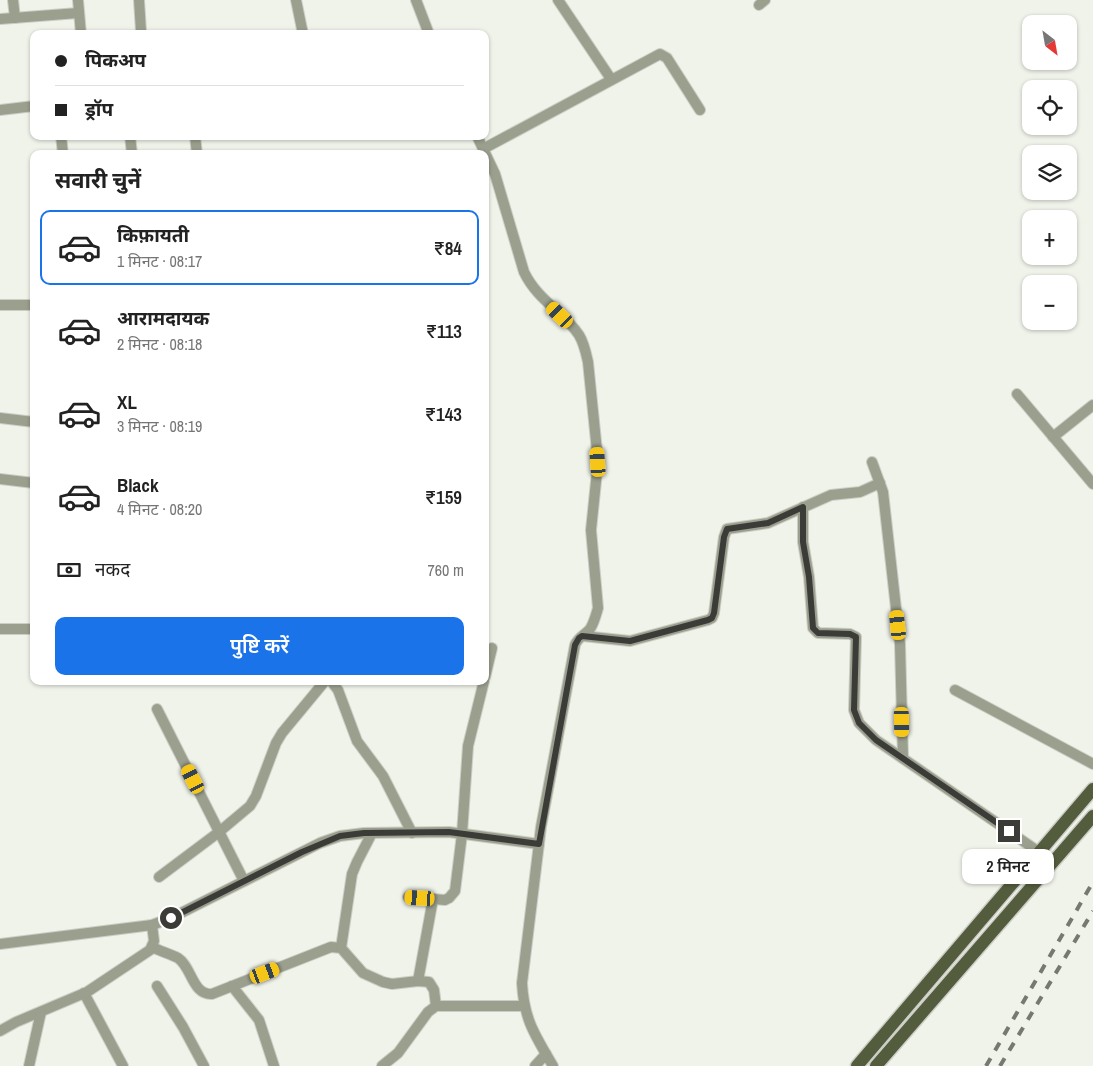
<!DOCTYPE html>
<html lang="hi">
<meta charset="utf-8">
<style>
:root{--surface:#fff;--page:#f2f2f2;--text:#222;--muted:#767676;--line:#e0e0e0;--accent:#1a73e8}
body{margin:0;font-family:"Archivo Narrow","Noto Sans Devanagari",sans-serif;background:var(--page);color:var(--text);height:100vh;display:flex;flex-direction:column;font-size:19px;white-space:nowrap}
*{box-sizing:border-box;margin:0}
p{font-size:16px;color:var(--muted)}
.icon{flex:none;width:28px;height:28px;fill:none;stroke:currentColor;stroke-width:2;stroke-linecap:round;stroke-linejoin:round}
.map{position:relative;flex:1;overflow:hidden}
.sheet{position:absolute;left:30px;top:150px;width:459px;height:535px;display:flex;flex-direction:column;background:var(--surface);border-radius:10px;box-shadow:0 1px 4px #0004}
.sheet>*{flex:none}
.top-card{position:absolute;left:30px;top:30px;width:459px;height:110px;border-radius:10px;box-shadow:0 1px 4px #0004;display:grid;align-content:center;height:110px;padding:0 25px;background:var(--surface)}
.needle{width:32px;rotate:149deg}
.buttons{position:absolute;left:1022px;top:15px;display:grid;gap:10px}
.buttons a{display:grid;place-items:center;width:55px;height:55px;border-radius:10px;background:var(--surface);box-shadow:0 1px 4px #0004;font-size:25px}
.end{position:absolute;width:22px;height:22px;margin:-11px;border:6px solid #3b3c38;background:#fff;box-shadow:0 0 0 2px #fff}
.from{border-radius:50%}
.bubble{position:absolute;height:35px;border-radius:10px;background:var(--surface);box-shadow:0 1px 4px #0004;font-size:16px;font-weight:600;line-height:35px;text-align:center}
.car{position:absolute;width:15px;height:30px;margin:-15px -8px;border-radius:6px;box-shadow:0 0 4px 1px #0007;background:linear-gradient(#f5c518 24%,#345 0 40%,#f5c518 0 76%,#345 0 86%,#f5c518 0)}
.top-card b{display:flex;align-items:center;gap:18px;height:48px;font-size:19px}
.top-card b+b{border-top:1px solid var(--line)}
.top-card i{width:12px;height:12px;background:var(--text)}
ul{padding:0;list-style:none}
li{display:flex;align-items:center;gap:15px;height:75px;margin:0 10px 8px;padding:0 15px;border:2px solid transparent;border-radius:10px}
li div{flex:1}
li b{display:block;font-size:19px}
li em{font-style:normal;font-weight:600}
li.current{border-color:var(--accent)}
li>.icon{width:45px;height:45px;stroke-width:1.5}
h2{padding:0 25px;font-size:22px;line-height:60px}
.pay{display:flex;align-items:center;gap:12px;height:55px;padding:0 25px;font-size:19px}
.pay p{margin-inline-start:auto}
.cta{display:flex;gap:10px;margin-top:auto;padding:10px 25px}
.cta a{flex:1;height:58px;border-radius:10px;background:var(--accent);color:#fff;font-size:20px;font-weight:600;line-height:58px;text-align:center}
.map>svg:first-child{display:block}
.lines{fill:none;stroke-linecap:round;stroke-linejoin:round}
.minor-casing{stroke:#cccec6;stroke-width:12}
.primary-casing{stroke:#cccec6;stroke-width:15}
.minor{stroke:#9a9f8e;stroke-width:10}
.primary{stroke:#535c3d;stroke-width:12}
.rail{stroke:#767872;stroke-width:4;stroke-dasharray:9 9;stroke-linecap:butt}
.route{stroke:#3b3c38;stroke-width:6}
</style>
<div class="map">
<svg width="1093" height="1066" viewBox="0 0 1093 1066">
<rect width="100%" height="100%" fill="#f0f3ea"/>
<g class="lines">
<defs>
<g id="minor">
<path d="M13 0 15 18"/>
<path d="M78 0 81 34"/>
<path d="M139 0 141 31"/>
<path d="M296 0 303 34"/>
<path d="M416 0 429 34"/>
<path d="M558 0 611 79"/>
<path d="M759 5 765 0"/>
<path d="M0 19 78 13"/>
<path d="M0 110 34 106"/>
<path d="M61 136 63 154"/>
<path d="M130 136 132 154"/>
<path d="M195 136 197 154"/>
<path d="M477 136 495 174 524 272C538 301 563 311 579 335 584 343 586 353 588 362L597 451 598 462 591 530 598 608C596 615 594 623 590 629 585 635 578 637 575 645L541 827 522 983C524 1020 535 1035 553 1066"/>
<path d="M483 149 660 54 667 58 700 110"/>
<path d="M0 305H34"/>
<path d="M1017 394 1093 484"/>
<path d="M0 418 34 422"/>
<path d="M1053 437 1093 405"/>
<path d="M872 462 883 492 900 644 903 758"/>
<path d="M0 479 34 483"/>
<path d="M803 507V542L809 577 813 628 818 633 850 634 856 637 854 710 859 723 876 740 1039 852 1053 863"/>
<path d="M0 629H34"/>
<path d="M583 636 630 641 708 620 712 618 714 613 724 537 727 529 768 523 831 495 860 492 880 483"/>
<path d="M485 677 492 648"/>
<path d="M331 681 338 690 357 741 383 776 412 833"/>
<path d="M955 690 1093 764"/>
<path d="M157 709 244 881"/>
<path d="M159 877 219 832 250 806 256 796 276 743 282 733 325 681"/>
<path d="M408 897 445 900 449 898 455 891 462 834 468 746 484 681"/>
<path d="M0 944 152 925 171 918 320 843 340 836 364 833 449 832 539 844"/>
<path d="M152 947C160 951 170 954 178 958 192 967 192 995 212 994L331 947 341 948 363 973 383 982 392 984 418 981 429 982 434 990 436 1006"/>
<path d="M341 948 352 874 357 862 372 833"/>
<path d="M418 981 433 899"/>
<path d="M157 986 183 1027 204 1066"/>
<path d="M232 986 259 1020 274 1066"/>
<path d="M84 993 123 1066"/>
<path d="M0 1031 16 1022 87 992 150 950 154 941 152 925"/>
<path d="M29 1066 41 1012"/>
<path d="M382 1066 398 1053 428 1012 436 1006H524"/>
<path d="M535 1066 546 1054"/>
</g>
<g id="primary">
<path d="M857 1066 1093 789"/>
<path d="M876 1066 1093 816"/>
</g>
</defs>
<use href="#minor" class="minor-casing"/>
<use href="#primary" class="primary-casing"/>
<use href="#minor" class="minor"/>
<use href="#primary" class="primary"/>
<g class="rail">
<path d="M986 1066 1093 882"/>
<path d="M1000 1066 1093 911"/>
</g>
</g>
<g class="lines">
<path class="route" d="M171 918 302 852 340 836 364 833 449 832 539 844 575 645 579 638 582 636 630 641 708 620 712 618 714 613 724 537 727 529 768 523 803 507V542L809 577 813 628 818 633 850 634 856 637 854 710 859 723 876 740 1009 831"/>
</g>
</svg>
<div class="buttons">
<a><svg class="needle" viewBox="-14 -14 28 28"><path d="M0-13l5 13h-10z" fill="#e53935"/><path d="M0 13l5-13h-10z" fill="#767676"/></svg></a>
<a><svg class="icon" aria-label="locate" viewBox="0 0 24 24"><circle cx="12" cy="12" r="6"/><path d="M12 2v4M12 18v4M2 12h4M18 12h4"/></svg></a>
<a><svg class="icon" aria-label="layers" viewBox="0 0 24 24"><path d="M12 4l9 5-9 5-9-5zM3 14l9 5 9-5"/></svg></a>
<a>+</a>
<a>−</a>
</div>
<i class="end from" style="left:171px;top:918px"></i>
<i class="end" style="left:1009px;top:831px"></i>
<div class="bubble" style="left:962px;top:849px;width:92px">2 मिनट</div>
<i class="car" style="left:560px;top:315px;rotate:314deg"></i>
<i class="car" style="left:598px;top:462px;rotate:356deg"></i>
<i class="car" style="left:898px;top:625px;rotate:354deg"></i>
<i class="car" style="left:902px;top:722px;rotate:179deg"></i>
<i class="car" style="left:193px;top:779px;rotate:333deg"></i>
<i class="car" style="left:420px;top:898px;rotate:273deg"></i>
<i class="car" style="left:265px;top:973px;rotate:69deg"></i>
<div class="top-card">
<b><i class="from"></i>पिकअप</b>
<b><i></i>ड्रॉप</b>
</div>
<section class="sheet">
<h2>सवारी चुनें</h2>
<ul>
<li class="current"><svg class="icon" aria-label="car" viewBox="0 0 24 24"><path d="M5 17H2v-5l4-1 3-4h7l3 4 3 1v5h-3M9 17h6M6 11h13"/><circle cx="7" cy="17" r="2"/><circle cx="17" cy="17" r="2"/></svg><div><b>किफ़ायती</b><p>1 मिनट · 08:17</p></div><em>₹84</em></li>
<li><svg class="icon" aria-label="car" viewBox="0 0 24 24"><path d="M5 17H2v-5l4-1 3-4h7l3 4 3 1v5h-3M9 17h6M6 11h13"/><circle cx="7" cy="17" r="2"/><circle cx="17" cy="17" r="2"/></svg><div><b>आरामदायक</b><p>2 मिनट · 08:18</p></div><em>₹113</em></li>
<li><svg class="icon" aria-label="car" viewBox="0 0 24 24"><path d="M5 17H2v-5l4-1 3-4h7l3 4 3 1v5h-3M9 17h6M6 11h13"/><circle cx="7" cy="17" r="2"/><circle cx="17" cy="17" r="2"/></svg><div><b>XL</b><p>3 मिनट · 08:19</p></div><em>₹143</em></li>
<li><svg class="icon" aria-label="car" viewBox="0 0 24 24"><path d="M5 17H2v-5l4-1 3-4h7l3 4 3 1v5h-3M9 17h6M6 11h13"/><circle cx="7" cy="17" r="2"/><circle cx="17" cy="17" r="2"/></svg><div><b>Black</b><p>4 मिनट · 08:20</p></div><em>₹159</em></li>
</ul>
<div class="pay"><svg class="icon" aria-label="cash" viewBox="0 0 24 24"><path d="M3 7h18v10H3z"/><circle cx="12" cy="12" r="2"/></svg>नकद<p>760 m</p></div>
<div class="cta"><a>पुष्टि करें</a></div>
</section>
</div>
